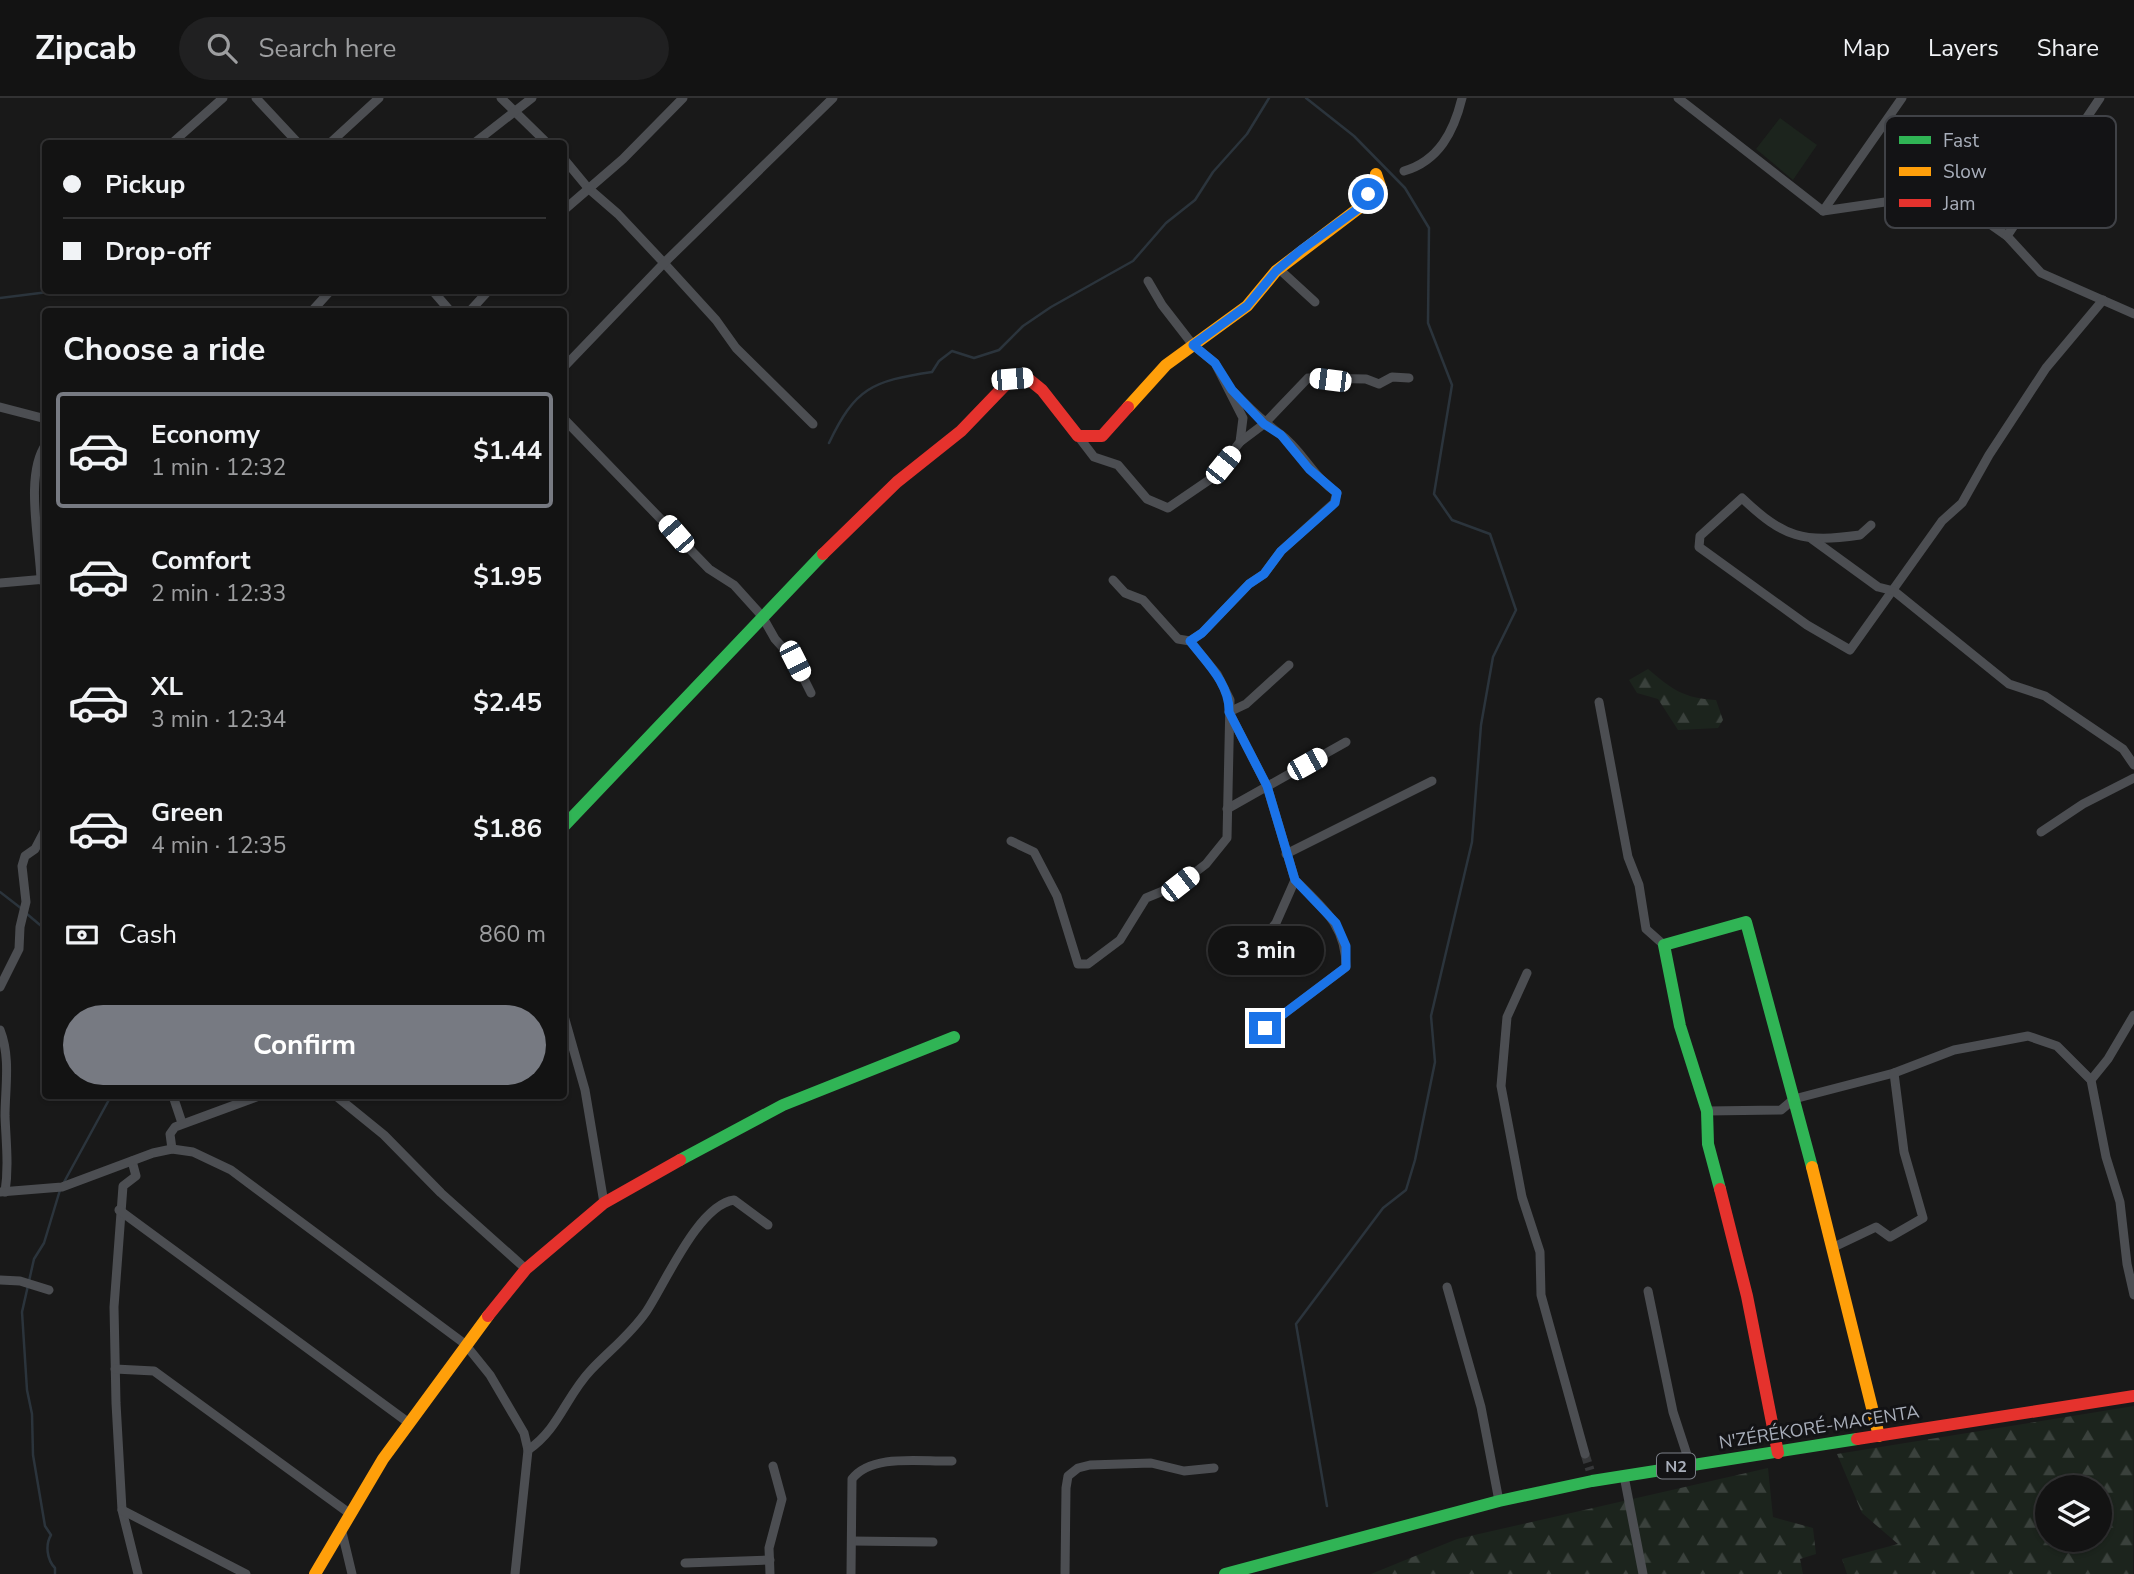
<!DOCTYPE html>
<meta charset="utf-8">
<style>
:root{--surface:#131313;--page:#202021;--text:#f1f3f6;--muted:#9d9ea0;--line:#323233;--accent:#777a82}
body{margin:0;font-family:"Nunito Sans",sans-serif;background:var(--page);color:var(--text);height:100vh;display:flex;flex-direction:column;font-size:26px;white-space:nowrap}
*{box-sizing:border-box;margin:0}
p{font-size:23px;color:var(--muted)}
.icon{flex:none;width:38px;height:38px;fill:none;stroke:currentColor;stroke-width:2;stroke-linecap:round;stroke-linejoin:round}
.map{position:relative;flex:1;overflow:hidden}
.details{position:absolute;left:42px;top:210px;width:525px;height:791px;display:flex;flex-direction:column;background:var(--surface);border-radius:7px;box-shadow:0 2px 5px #0004,0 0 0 2px var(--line)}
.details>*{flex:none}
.banner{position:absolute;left:42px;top:42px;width:525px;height:154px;border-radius:7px;box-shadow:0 2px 5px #0004,0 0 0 2px var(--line);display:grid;align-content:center;height:154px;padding:0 21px;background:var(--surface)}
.tools{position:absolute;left:2035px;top:1377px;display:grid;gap:14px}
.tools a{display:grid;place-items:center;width:77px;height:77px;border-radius:50%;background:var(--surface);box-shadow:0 2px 5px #0004,0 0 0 2px var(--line);font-size:35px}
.end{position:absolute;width:32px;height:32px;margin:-16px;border:9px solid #1a73e8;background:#fff;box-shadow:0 0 0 4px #fff}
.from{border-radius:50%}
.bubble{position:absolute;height:49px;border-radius:24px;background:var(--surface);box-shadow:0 2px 5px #0004,0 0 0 2px var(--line);font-size:23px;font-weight:700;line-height:49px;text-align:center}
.car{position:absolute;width:21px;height:42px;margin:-21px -10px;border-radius:9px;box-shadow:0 0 5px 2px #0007;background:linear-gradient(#fff 24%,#345 0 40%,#fff 0 76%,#345 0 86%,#fff 0)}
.banner b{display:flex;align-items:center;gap:24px;height:66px;font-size:26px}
.banner b+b{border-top:2px solid var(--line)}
.banner i{width:18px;height:18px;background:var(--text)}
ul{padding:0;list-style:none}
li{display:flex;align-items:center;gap:21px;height:116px;margin:0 14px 10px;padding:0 7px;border:4px solid transparent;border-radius:7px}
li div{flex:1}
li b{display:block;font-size:26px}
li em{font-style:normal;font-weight:700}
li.on{border-color:var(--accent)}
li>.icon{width:63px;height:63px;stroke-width:1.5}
h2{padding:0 21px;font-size:32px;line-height:84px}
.pay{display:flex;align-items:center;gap:18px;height:77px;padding:0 21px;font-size:26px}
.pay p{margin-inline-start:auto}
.cta{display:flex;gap:14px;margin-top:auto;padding:14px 21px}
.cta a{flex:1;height:80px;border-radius:42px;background:var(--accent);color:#fff;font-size:28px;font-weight:700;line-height:80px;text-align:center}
header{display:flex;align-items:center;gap:42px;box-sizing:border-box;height:98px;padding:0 35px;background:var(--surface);border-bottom:2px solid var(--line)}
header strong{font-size:33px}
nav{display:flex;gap:38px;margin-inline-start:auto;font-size:24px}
.search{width:490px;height:63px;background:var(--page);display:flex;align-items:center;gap:18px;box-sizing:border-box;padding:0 24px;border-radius:38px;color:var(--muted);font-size:26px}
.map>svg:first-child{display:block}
.forest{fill:url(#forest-firs);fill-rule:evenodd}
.green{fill:#1c241d}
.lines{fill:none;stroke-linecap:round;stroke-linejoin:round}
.stream{stroke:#2b343c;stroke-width:2.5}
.street-tunnel{stroke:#363739;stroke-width:9;stroke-dasharray:9 4.5;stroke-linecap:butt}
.street{stroke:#4c4e52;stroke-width:9}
.fast{stroke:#30b455;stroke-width:12}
.slow{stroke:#ff9f0a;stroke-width:12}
.jam{stroke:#e5322d;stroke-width:12}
.route{stroke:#1a73e8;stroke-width:9}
.labels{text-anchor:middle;stroke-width:6;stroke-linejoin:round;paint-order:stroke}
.shield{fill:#131315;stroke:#7c8089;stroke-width:2}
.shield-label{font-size:16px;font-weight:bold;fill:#a9afbb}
.street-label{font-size:18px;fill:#a9afbb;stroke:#131315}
.key{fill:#131315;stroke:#404247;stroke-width:2}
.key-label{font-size:19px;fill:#a9afbb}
</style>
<header>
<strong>Zipcab</strong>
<div class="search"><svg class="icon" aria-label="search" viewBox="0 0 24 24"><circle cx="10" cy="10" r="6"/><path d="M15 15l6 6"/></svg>Search here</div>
<nav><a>Map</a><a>Layers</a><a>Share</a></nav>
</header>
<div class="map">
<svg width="2134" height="1476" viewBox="0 0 2134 1476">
<defs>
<pattern id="forest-firs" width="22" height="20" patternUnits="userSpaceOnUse" patternTransform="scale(1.75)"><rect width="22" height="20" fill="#1c241d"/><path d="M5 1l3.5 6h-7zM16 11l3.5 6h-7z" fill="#3a413c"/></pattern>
</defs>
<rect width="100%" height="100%" fill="#191919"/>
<g class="forest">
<path d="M1648 571C1673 592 1683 600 1716 602L1723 622 1718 630 1678 632 1658 601 1637 595 1629 582Z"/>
<path d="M2134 1308 2133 1476H1847L1842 1461 1898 1446 1862 1415 1837 1356ZM2048 1390H2100V1442H2048Z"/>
<path d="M1768 1370 1773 1419 1813 1430 1816 1456 1800 1461 1803 1476H1371L1457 1441Z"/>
</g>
<path class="green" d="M1780 20 1817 47 1793 82 1756 51Z"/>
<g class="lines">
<g class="stream">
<path d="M1306 0 1354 38 1405 90 1429 130 1428 225 1452 287 1434 396 1452 422 1490 436 1516 512 1493 559 1481 627 1472 744 1431 918 1435 964 1415 1062 1406 1092 1383 1110 1296 1226 1327 1408"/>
<path d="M0 200 48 194"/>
<path d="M829 345C855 290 872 283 932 274L939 263 952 253 974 260 999 252 1023 228 1051 209 1133 163 1166 125 1195 102 1213 74 1247 36 1269 0"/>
<path d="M0 794 22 811"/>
<path d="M27 816 46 832"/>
<path d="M63 1086 111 998"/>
<path d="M55 1476V1470C47 1462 45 1447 51 1437L45 1428 33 1357 32 1316 27 1292 22 1214 34 1161 44 1145 60 1092"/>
</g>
<path class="street-tunnel" d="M1585 1356 1590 1372"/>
<g class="street">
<path d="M256 0 299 46"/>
<path d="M501 0 548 46"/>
<path d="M1678 0 1823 113 1947 95 1964 98 1980 119 2007 138 2041 175 2134 216"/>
<path d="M171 46 223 0"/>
<path d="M329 46 379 0"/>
<path d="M473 46 532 0"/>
<path d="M564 61 588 90 618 116 664 165 716 222 736 250 813 326"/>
<path d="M1404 73C1439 63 1454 33 1462 0"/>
<path d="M564 112 623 61 683 0"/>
<path d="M1823 113 1902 0"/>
<path d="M2007 138 2100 0"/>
<path d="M1279 171 1315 204"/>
<path d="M432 192 451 214"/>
<path d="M311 214 331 192"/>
<path d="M469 214 489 192"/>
<path d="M564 269 664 165 833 0"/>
<path d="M0 309 46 321"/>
<path d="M564 321 709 471 734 487 762 518 775 541 795 563 811 595"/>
<path d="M1078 338 1094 359 1118 367 1147 401 1168 410 1212 380 1240 344 1243 320 1215 265 1193 247 1162 207 1148 183"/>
<path d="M1240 344 1264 326 1308 280 1366 281 1379 286 1392 279 1409 280"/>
<path d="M1871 427 1860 437C1803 445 1784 440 1742 400L1700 438 1699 449 1807 527 1850 552 1942 423 1962 405 1989 357 2046 270 2103 202"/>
<path d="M1812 441 1878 489 1894 493 2009 586 2045 598 2123 651 2134 667"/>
<path d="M45 481 46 505"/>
<path d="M41 482C40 444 24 377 46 346"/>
<path d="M1113 482 1125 495 1143 502 1178 541 1190 543 1202 535 1249 486 1264 476 1281 453 1334 405 1337 395C1313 379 1302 352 1280 336 1263 323 1248 309 1232 292"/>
<path d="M0 485 46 481"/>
<path d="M1599 604 1628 759 1639 787 1646 831 1664 847"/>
<path d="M1227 711 1346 644"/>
<path d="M2041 734 2083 706 2134 680"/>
<path d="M1011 743 1034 754 1057 798 1078 866H1088L1120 842 1146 800 1180 786 1206 766 1227 740 1230 602 1217 576 1190 543"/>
<path d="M1286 756 1432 683"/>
<path d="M1240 870 1276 825 1295 782 1267 688 1229 614 1246 606 1289 567"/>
<path d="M1527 875 1507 919 1501 988 1522 1099 1540 1154 1541 1197 1585 1356"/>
<path d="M0 889 19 851 20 829 26 804 22 768 25 758 35 751 46 730"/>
<path d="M564 918 585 992 604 1105"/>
<path d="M1265 930 1346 869C1346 827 1323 810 1295 782"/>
<path d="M0 932C11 960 5 990 5 1018 6 1044 9 1068 5 1094"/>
<path d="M2091 982 2108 961 2134 917"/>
<path d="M173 998 182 1025"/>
<path d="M336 998 384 1037 441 1095 526 1171"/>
<path d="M1707 1013 1781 1012 1794 1001 1894 975 1954 952 2028 938 2057 948 2091 982 2106 1059 2120 1104 2127 1166 2134 1197"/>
<path d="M172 1051 170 1036 175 1029 259 998"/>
<path d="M132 1063 136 1078 123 1088 114 1209 116 1305 122 1412 138 1476"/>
<path d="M0 1094 62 1089 153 1055 172 1051 193 1054 231 1072 465 1246 490 1277 524 1335 528 1352 515 1476"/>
<path d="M119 1112 409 1325"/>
<path d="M1834 1149 1876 1129 1890 1139 1923 1120 1904 1054 1894 975"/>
<path d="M0 1182 20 1183 49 1192"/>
<path d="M1447 1189 1481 1309 1499 1403"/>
<path d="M1648 1193 1673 1314 1690 1366"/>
<path d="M115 1271 154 1273 349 1415"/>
<path d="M528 1352C559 1331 566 1298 591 1272 610 1252 630 1237 646 1214 665 1186 698 1107 734 1102L768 1127"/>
<path d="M1624 1378 1643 1476"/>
<path d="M122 1412 246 1476"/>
<path d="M341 1430 352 1476"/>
<path d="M852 1443 933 1444"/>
<path d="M685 1465 770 1462"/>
<path d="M770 1476 769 1450 782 1401 773 1368"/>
<path d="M851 1476 852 1381C872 1355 922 1364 952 1363"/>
<path d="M1065 1476 1066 1390 1068 1378 1078 1370 1090 1367 1151 1365 1184 1373 1214 1370"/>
</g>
<g class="fast">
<path d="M564 728 823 456"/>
<path d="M680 1062 783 1007 954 939"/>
<path d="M1720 1091 1708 1046 1707 1013 1680 928 1664 847 1746 824 1812 1069"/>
<path d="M1225 1476 1499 1403 1592 1383 1857 1341"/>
</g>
<g class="slow">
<path d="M1128 309 1166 267 1247 208 1276 173 1359 110 1368 96 1381 91 1376 76"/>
<path d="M1812 1069 1879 1338"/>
<path d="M315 1476 383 1361 488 1218"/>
</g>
<g class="jam">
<path d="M823 456 897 384 961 333 1012 280 1026 279 1042 292 1078 338H1102L1128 309"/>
<path d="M1720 1091 1747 1198 1778 1355"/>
<path d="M488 1218 526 1171 604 1105 680 1062"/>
<path d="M1857 1341 2134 1298"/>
</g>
</g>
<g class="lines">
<path class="route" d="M1265 930 1346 869V848L1336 825 1295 782 1267 688 1229 614C1230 586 1206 564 1190 543L1202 535 1249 486 1264 476 1281 453 1335 405 1337 395 1309 371 1281 337 1264 326 1232 292 1215 265 1193 247 1247 208 1276 173 1301 152 1359 110 1368 96"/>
</g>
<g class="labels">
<rect class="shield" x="1657" y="1355.5" width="38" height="25" rx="5"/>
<g class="shield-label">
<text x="1676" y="1374">N2</text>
</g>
<g class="street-label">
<text transform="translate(1819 1329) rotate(-9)" y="6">N'ZÉRÉKORÉ-MACENTA</text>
</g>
</g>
<rect x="1885" y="18" width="231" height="112" rx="10" class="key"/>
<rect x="1899" y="38" width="32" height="8" fill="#30b455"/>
<rect x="1899" y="69" width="32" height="9" fill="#ff9f0a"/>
<rect x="1899" y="101" width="32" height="8" fill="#e5322d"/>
<g class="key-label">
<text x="1943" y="49">Fast</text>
<text x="1943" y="80">Slow</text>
<text x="1943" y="112">Jam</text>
</g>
</svg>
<div class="tools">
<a><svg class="icon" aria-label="layers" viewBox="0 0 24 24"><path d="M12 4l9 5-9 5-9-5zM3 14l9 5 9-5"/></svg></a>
</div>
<i class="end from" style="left:1368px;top:96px"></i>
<i class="end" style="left:1265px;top:930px"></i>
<div class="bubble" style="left:1208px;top:828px;width:116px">3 min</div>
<i class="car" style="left:1012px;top:281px;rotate:85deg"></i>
<i class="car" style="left:1330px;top:282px;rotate:277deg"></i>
<i class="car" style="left:1223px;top:367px;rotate:39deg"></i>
<i class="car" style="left:676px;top:436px;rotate:319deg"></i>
<i class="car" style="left:795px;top:563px;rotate:153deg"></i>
<i class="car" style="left:1307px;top:666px;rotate:61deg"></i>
<i class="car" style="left:1180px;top:786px;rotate:52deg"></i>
<div class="banner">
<b><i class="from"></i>Pickup</b>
<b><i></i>Drop-off</b>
</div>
<section class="details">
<h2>Choose a ride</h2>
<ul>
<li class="on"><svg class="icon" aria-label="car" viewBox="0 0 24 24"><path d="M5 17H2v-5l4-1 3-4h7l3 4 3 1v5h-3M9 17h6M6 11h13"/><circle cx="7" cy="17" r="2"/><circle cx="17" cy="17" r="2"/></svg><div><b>Economy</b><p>1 min · 12:32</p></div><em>$1.44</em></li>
<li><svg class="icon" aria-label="car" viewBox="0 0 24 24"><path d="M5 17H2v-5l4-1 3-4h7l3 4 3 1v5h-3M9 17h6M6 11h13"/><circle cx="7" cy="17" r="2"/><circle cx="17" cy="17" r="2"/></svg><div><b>Comfort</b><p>2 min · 12:33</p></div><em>$1.95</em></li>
<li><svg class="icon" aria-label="car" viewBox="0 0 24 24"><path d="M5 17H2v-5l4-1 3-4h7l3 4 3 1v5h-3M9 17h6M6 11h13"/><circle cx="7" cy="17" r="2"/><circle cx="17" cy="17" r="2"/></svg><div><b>XL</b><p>3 min · 12:34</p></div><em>$2.45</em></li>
<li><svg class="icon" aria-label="car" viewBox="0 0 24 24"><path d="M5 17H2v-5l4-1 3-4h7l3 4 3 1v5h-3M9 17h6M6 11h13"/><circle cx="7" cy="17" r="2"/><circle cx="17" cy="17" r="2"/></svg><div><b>Green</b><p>4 min · 12:35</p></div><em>$1.86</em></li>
</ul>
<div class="pay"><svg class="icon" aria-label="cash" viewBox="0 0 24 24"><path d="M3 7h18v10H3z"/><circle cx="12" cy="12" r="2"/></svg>Cash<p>860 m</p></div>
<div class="cta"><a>Confirm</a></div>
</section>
</div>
